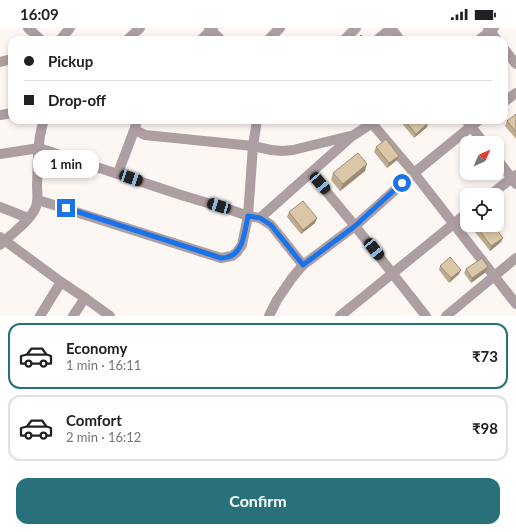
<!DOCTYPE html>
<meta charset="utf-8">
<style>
:root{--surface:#fff;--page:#f6f6f6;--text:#202124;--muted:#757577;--line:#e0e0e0;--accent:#28717a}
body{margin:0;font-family:Lato,sans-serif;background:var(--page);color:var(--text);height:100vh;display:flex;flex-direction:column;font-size:15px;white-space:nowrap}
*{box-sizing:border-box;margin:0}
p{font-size:13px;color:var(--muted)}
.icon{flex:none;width:22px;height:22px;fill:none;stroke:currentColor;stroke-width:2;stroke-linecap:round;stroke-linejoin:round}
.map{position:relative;height:288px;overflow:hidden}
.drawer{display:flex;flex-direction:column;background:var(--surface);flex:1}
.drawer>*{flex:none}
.guide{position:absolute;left:8px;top:8px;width:500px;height:88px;border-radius:12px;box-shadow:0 2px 6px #0003;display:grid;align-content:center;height:88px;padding:0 16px;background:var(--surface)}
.needle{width:26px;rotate:45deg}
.fabs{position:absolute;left:460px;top:108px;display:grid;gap:8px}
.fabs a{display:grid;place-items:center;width:44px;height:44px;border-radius:8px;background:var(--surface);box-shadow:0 2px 6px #0003;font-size:20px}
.end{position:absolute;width:18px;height:18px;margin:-9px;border:5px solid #1a73e8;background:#fff;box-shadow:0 0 0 2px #fff}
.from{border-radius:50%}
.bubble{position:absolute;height:28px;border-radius:12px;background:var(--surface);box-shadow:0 2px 6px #0003;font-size:13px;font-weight:700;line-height:28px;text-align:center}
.car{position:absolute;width:12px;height:24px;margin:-12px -6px;border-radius:5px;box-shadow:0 0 3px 1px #0007;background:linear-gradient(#222 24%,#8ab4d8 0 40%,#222 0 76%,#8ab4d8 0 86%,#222 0)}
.guide b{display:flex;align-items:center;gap:14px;height:38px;font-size:15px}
.guide b+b{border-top:1px solid var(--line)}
.guide i{width:10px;height:10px;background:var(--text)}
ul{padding:7px 0 0;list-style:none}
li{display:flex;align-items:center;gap:12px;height:66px;margin:0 8px 6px;padding:0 8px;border:2px solid var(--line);border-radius:12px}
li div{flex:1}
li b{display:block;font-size:15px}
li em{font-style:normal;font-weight:700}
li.current{border-color:var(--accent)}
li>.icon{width:36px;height:36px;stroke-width:1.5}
.action{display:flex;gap:8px;margin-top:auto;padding:8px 16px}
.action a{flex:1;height:46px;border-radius:12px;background:var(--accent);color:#fff;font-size:16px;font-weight:700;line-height:46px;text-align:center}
.status{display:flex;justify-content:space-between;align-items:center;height:28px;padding:0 20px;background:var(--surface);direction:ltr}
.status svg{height:11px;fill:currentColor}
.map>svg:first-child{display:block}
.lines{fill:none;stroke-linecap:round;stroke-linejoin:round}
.minor{stroke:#ad9ea2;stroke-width:10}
.wall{fill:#bcab90}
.shaded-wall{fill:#998b75}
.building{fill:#dbc7a7;stroke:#998b75}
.route{stroke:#1a73e8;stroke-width:5}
</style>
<div class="status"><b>16:09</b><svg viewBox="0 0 49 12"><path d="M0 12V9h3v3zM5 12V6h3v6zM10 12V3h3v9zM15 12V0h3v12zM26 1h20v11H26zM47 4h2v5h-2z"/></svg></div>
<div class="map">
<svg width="516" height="288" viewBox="0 0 516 288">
<rect width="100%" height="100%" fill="#fcf7f3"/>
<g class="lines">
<g class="minor">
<path d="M28 0 41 12"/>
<path d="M209 0 221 12"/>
<path d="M391 0 400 12"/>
<path d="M488 0 497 12"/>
<path d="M60 12 70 0"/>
<path d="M127 12 140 0"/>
<path d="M201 12 213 0"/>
<path d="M268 12 280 0"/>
<path d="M344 12 356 0"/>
<path d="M377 12 391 0"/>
<path d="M479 12 494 0"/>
<path d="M504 21 516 36"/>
<path d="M0 34 12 31"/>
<path d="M504 74 516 65"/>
<path d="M0 87 12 85"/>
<path d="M137 92 135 100 137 103 145 107 253 118 271 122 282 123 293 122 354 107 377 92"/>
<path d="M369 92 414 145 516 276"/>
<path d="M466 92 484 115"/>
<path d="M0 126 39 120 181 167 231 182 248 188 260 190 271 197 303 237"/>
<path d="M497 131 516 156"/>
<path d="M118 145 135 100"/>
<path d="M311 145 355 198 426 288"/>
<path d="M490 167 516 147"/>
<path d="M38 172 221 230 232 228 237 224 242 217 248 188 253 118 257 92"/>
<path d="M0 179 28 190"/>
<path d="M260 190 351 109"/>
<path d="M0 209 61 254"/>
<path d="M0 217C11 206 28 195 35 181 39 173 37 166 37 157 38 136 37 112 44 92"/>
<path d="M40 288 61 254 85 270 110 288"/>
<path d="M73 288 85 270"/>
<path d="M269 288 277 272 292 250 303 237 355 198 414 145 479 92"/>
<path d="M340 288 467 185"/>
<path d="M446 288 516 230"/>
</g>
</g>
<g class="wall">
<path d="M516 86V111L505 98 507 93Z"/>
<path d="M400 92H426L427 99 414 110 400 93Z"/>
<path d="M376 119 397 132 387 140 374 124Z"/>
<path d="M365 143 340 163 331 152 333 145Z"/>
<path d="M289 184 315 195 301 206 287 189Z"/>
<path d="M477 199 503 210 501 214 490 223 475 204Z"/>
<path d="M440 238 459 246 449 255 439 242Z"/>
<path d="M488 239 486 244 471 255 464 245 466 241Z"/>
</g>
<g class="shaded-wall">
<path d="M428 95 427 99 414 110 416 106Z"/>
<path d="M399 128 397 132 387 140 389 135Z"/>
<path d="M367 136 365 143 340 163 343 156Z"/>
<path d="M317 190 315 195 301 206 303 202Z"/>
<path d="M503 210 501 214 490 223 491 218Z"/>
<path d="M488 239 486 244 471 255 472 250Z"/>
<path d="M461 242 459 246 449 255 451 250Z"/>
</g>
<g class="building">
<path d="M361 7 366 12H356Z"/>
<path d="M516 86V104L507 93Z"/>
<path d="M404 92H426L428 95 416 106Z"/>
<path d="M386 111 399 128 389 135 376 119Z"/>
<path d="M358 125 367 136 343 156 333 145Z"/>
<path d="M303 173 317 190 303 202 289 184Z"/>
<path d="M480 197H493L503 210 491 218 477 199Z"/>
<path d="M450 229 461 242 451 250 440 238Z"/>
<path d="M482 230 488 239 472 250 466 241Z"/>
</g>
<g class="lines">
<path class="route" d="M66 180 221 230C244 230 244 205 248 188L260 190 271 197 303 237 355 198 402 155"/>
</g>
</svg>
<div class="fabs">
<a><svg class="needle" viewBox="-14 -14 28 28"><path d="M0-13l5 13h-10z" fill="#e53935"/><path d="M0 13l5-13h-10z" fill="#757577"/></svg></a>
<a><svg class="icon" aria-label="locate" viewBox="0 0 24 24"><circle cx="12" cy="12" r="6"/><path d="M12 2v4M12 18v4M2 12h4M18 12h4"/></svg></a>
</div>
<i class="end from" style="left:402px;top:155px"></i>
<i class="end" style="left:66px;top:180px"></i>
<div class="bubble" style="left:33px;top:122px;width:66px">1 min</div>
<i class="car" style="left:131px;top:150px;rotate:109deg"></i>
<i class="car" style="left:320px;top:155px;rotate:140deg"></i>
<i class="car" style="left:219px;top:178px;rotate:286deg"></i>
<i class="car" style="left:374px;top:221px;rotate:141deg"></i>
<div class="guide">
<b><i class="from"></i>Pickup</b>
<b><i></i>Drop-off</b>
</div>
</div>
<section class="drawer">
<ul>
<li class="current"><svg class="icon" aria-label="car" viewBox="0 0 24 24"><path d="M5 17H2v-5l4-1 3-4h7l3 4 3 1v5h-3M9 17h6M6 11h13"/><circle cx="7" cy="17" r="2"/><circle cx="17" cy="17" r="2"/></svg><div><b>Economy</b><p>1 min · 16:11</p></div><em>₹73</em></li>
<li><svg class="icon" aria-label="car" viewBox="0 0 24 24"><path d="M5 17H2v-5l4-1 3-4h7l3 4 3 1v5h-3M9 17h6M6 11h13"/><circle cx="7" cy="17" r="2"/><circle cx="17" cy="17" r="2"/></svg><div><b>Comfort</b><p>2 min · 16:12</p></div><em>₹98</em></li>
</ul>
<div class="action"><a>Confirm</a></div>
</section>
